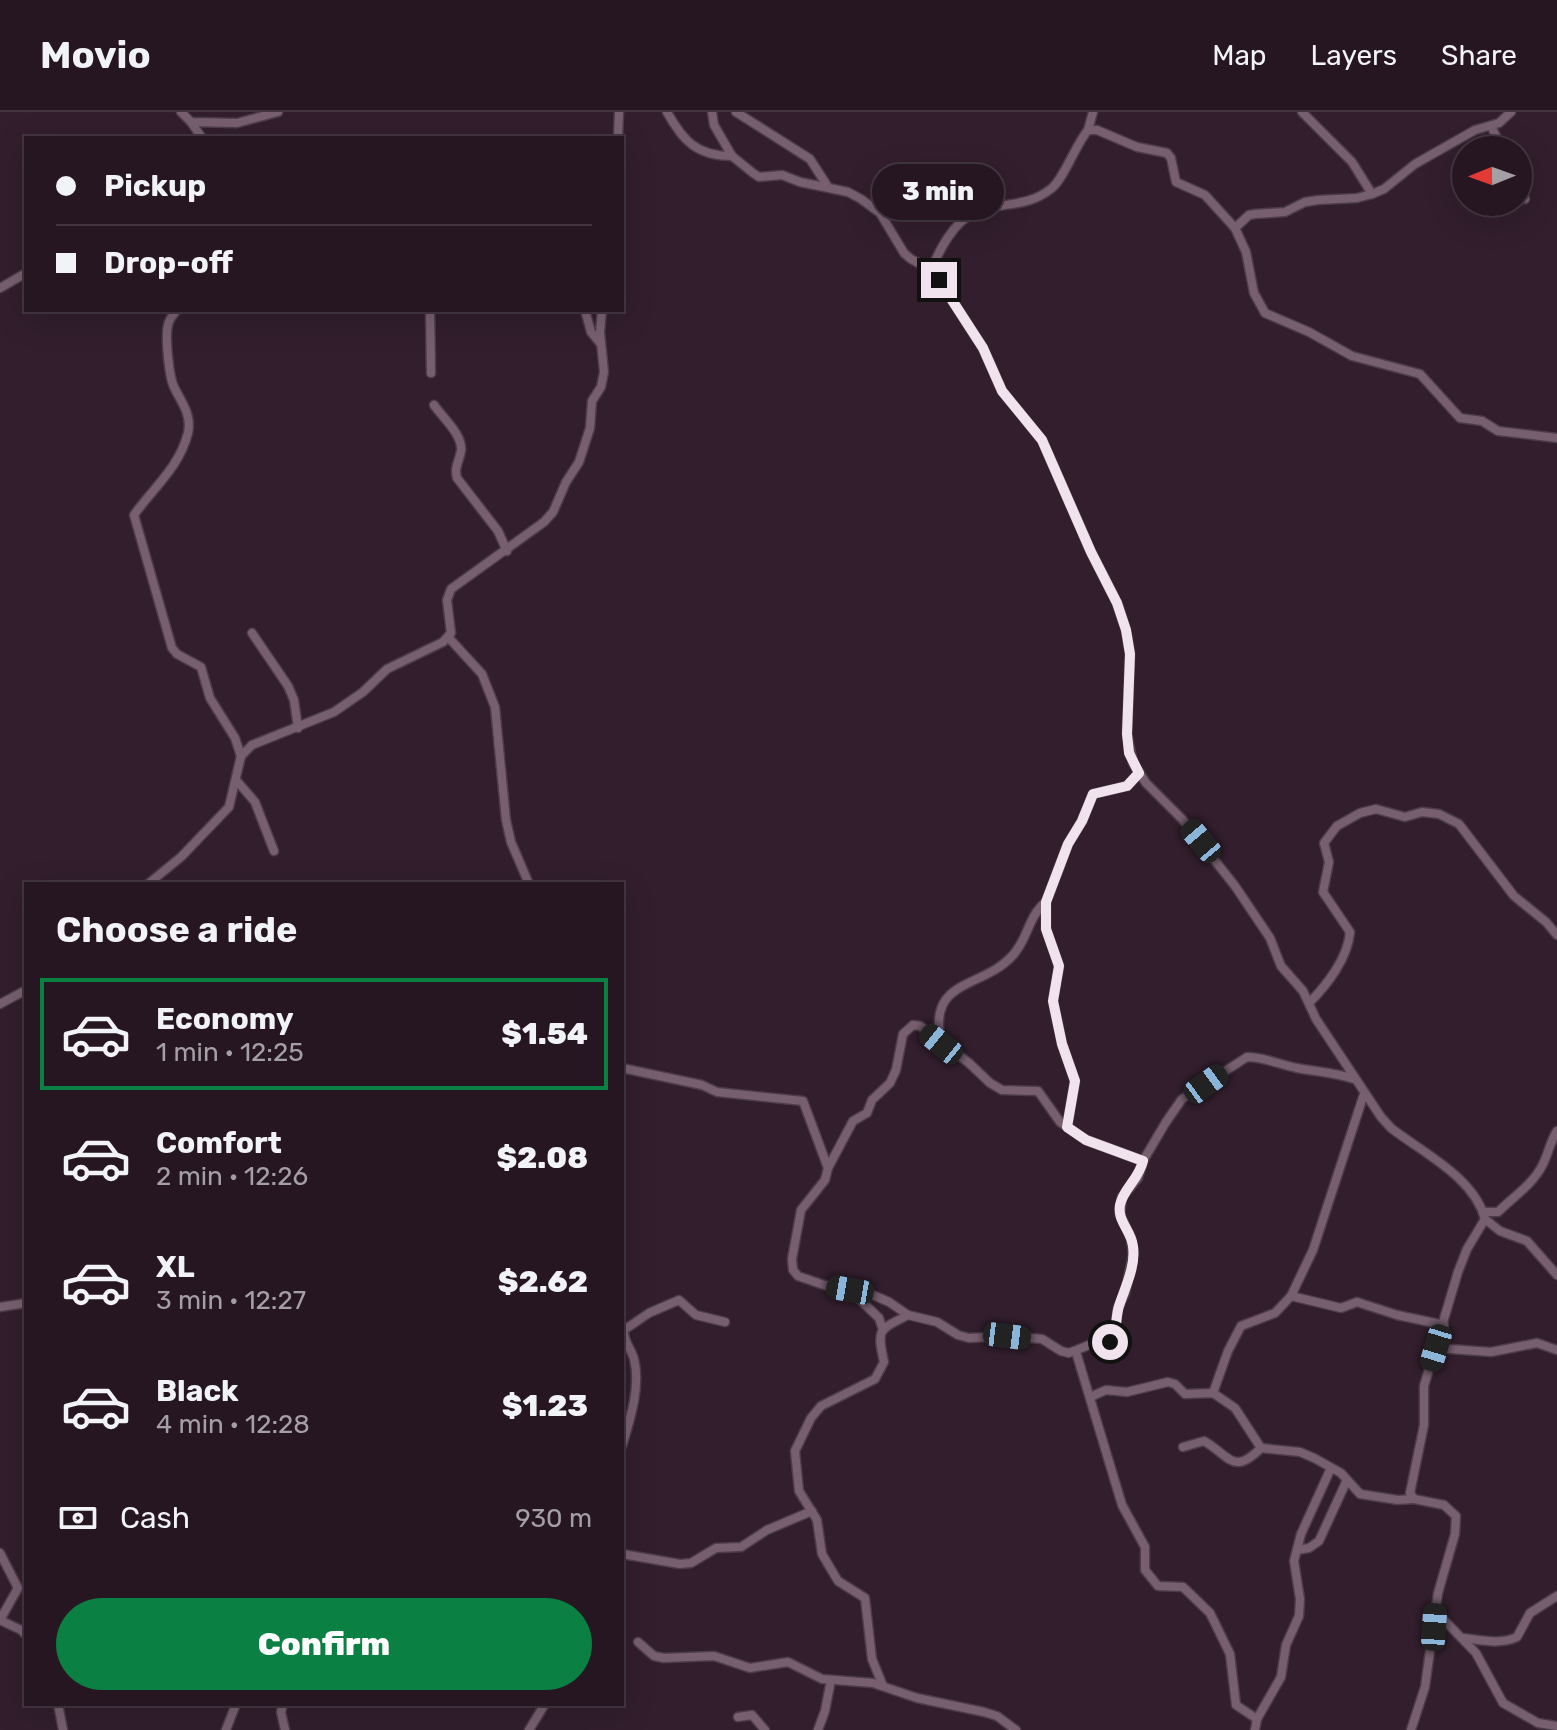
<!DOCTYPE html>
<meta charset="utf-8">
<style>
:root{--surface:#261622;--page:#2e1f2a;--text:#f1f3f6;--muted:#a49fa5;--line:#423540;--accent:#0b8043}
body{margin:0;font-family:Rubik,sans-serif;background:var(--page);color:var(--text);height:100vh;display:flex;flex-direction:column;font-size:30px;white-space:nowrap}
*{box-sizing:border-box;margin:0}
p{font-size:26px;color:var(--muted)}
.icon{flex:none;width:44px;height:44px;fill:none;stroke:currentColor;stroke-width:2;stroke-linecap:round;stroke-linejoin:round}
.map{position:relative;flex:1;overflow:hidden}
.panel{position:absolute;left:24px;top:770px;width:600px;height:824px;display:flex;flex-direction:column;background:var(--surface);border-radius:0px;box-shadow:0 8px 32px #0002,0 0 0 2px var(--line)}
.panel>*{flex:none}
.top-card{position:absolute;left:24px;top:24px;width:600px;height:176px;border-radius:0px;box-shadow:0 8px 32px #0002,0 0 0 2px var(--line);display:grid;align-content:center;height:176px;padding:0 32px;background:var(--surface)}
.needle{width:52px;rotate:269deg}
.tools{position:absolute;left:1452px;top:24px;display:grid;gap:16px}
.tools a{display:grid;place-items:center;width:80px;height:80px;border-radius:50%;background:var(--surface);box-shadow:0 8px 32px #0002,0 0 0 2px var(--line);font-size:40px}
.end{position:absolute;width:36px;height:36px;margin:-18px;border:10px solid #f1e3ed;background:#111;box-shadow:0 0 0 4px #111}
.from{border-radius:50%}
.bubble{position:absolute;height:56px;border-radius:28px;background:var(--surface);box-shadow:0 8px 32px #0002,0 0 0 2px var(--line);font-size:26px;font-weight:800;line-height:56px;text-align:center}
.car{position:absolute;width:24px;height:48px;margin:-24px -12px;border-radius:10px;box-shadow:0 0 6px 2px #0007;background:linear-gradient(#222 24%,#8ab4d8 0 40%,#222 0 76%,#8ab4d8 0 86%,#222 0)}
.top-card b{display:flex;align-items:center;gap:28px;height:76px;font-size:30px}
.top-card b+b{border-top:2px solid var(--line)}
.top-card i{width:20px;height:20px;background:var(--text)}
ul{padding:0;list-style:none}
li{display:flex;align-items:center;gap:24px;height:112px;margin:0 16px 12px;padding:0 16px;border:4px solid transparent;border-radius:0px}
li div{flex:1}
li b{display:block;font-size:30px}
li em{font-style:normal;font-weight:800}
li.on{border-color:var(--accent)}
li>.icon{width:72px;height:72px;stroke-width:1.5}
h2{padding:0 32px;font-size:36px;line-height:96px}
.pay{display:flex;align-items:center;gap:20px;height:88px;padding:0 32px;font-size:30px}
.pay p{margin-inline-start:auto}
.cta{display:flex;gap:16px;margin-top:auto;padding:16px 32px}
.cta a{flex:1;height:92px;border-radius:48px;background:var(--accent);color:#fff;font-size:32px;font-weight:800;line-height:92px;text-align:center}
header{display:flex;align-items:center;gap:48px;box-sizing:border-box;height:112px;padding:0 40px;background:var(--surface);border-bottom:2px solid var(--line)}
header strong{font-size:38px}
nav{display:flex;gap:44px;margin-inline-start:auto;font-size:28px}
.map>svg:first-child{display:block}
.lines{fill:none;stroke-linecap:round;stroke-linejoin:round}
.street-casing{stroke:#4d3c49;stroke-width:11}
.street{stroke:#775f70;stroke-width:8}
.route{stroke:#f1e3ed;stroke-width:10}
</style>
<header>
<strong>Movio</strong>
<nav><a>Map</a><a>Layers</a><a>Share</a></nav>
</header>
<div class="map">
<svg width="1557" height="1618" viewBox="0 0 1557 1618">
<rect width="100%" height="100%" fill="#321e2d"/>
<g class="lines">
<defs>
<g id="street">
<path d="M181 0 191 10 237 11 278 0"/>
<path d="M667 0C683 29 697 44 732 44"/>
<path d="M712 0 714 13 732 44 753 61 759 65 782 63 800 70 848 80 861 87 880 101 904 141 911 147 931 158 939 168 983 236 1002 279 1042 328 1091 440 1117 491 1126 518 1130 542 1127 622 1133 651 1146 671 1182 707 1235 774 1270 826 1281 854 1303 879 1316 907 1381 1005 1391 1016C1423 1041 1474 1065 1485 1107L1467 1137 1458 1160 1424 1274V1313L1410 1381 1414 1387 1444 1393 1456 1404 1455 1422 1438 1481 1425 1575 1411 1618"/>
<path d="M736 0 810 47 828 75"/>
<path d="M1302 0 1352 50 1372 82"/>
<path d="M191 10 202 26"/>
<path d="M1491 14 1503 38"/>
<path d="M1088 18 1093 0"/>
<path d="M618 26 619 0"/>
<path d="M1518 65 1525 87"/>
<path d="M1235 116 1246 140 1254 181 1265 201 1309 220 1352 244 1420 262 1460 306 1482 309 1498 319 1557 326"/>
<path d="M931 158C940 137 953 110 976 100 1002 89 1026 97 1052 76 1064 66 1075 34 1088 18H1097L1137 35 1167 41 1171 46 1176 70 1205 83 1235 116 1249 103 1255 102 1285 100 1305 90 1318 88 1357 86 1372 82 1384 77 1415 52 1475 18 1499 11 1511 0"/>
<path d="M0 176 26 161"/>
<path d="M177 198C173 203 169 207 168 213 165 225 169 265 174 275 181 290 192 302 188 321 179 356 153 376 134 403L172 536 177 542 201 555 210 586 235 626 241 644"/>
<path d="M430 198 431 261"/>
<path d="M585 198 591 220 600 231"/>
<path d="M434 293C443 306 463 323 461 339 459 350 454 355 457 366L498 419 507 439"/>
<path d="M252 521 288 574 294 588 298 616"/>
<path d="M449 526 482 562 495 595 506 708 511 730 529 772"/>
<path d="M236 668 255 690 274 739"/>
<path d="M148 772 181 745 229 695 241 644 252 633 334 600 363 580 387 557 443 530 451 521 447 488 451 477 544 410 553 400 566 370 579 350 590 316 592 289 601 275 604 260 600 220 602 198"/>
<path d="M1309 891C1327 873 1348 846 1350 820L1323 780 1329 750 1324 731 1337 714 1360 701 1376 697 1405 705 1422 700 1439 702 1459 712 1514 784 1546 810 1557 823"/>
<path d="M0 892 26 878"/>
<path d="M941 931C927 865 982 878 1013 843 1029 825 1028 804 1046 790"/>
<path d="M622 956 702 973 717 980 803 989 828 1056 825 1068 801 1098 792 1147 793 1158 798 1164 824 1173 873 1183 889 1190 908 1203 937 1210 958 1223 969 1226 1007 1224 1042 1227 1061 1239 1069 1241 1094 1231 1110 1230 1114 1225 1118 1196 1125 1181 1133 1143 1131 1126 1120 1103 1122 1085 1138 1066 1143 1049 1166 1010 1182 987 1247 945C1265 945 1280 953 1297 956 1317 960 1335 960 1354 967"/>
<path d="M1067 1015 1075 969 1062 932 1053 889 1059 854 1046 817V790L1068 732 1082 709 1093 682 1127 674 1139 661"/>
<path d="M828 1056 853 1009 867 1001 872 988 890 971 896 958 903 922 913 913 920 914 969 951 990 971 1002 978 1038 979 1060 1010 1086 1028 1143 1049"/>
<path d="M1483 1100H1498C1513 1085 1532 1073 1542 1054 1548 1043 1550 1030 1557 1019"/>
<path d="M1485 1107 1500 1119 1527 1129 1557 1163"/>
<path d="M850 1178 879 1206 883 1218"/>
<path d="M1291 1184 1341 1196 1357 1190 1397 1203 1444 1213"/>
<path d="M0 1195 26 1191"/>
<path d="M1436 1236 1491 1240 1537 1231 1557 1238"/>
<path d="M1076 1240 1122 1393 1145 1435V1458L1158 1474 1183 1475 1210 1501 1230 1542 1236 1593 1257 1607"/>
<path d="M1213 1281 1228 1239 1241 1214 1275 1201 1291 1184 1313 1138 1364 982"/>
<path d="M1090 1285 1106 1278 1127 1280 1168 1270 1175 1272 1185 1282 1213 1281 1235 1296 1261 1336 1300 1340 1314 1346 1341 1361 1360 1382 1398 1388 1414 1387"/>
<path d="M622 1334C630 1308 641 1275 634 1247 631 1236 623 1229 624 1218L649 1201 679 1188 696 1203 725 1210"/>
<path d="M1183 1335 1204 1329C1230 1344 1233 1364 1261 1336"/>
<path d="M1297 1438 1309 1436 1319 1429 1347 1368"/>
<path d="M0 1441 18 1476 0 1508"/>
<path d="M622 1442 680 1452 691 1451 716 1436 741 1435 767 1418 812 1399"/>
<path d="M1436 1495 1442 1506 1476 1541 1503 1591 1538 1611 1557 1614"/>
<path d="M0 1508 21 1518 26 1523"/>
<path d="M1463 1526C1481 1528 1500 1533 1517 1525L1530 1501 1557 1484"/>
<path d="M638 1530 654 1544 664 1546 714 1544 750 1556 788 1550 822 1567 873 1571 917 1586 984 1600 997 1604 1016 1618"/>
<path d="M883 1574 872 1547 865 1486 838 1469 822 1442 817 1408 799 1379 795 1339 811 1306 821 1294 875 1267 884 1250C876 1215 880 1218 908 1203"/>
<path d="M58 1592 63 1618"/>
<path d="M283 1592 281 1600 285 1618"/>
<path d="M738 1605 752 1603 765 1618"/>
<path d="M226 1618 236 1592"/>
<path d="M529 1618 545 1592"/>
<path d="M818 1618 825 1599 831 1568"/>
<path d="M1255 1618 1257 1607 1281 1565 1286 1533 1299 1504 1300 1487 1294 1449 1301 1422 1331 1356"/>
</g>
</defs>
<use href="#street" class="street-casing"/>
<use href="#street" class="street"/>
</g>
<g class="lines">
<path class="route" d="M939 168 983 236 1002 279 1042 328 1091 440 1117 491 1126 518 1130 542 1127 622 1129 641 1139 661 1127 674 1093 682 1082 709 1068 732 1046 790V817L1059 854 1053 889 1062 932 1075 969 1067 1015 1086 1028 1143 1049C1139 1067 1123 1077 1120 1093 1117 1109 1131 1118 1133 1134 1136 1155 1125 1175 1119 1194 1115 1206 1118 1220 1110 1230"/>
</g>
</svg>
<div class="tools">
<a><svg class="needle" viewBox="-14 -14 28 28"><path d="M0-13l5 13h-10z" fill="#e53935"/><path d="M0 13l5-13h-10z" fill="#a49fa5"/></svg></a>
</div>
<i class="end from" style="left:1110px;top:1230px"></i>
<i class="end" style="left:939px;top:168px"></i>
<div class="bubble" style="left:872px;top:52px;width:132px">3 min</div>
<i class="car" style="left:1201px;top:729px;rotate:320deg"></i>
<i class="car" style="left:941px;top:932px;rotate:309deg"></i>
<i class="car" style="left:1206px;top:972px;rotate:54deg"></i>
<i class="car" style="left:850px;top:1178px;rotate:280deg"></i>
<i class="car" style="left:1007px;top:1224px;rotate:97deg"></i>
<i class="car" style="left:1436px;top:1236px;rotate:197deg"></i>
<i class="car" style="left:1434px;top:1515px;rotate:4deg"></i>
<div class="top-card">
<b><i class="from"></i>Pickup</b>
<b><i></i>Drop-off</b>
</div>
<section class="panel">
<h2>Choose a ride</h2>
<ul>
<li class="on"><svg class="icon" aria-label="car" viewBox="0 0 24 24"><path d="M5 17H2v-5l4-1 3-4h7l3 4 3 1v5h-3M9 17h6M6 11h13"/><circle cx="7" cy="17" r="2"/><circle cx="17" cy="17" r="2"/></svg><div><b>Economy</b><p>1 min · 12:25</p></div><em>$1.54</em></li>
<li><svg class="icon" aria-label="car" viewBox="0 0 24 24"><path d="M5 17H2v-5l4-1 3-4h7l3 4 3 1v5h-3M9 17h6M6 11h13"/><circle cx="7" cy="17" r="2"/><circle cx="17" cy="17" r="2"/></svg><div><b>Comfort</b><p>2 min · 12:26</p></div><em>$2.08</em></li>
<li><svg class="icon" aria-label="car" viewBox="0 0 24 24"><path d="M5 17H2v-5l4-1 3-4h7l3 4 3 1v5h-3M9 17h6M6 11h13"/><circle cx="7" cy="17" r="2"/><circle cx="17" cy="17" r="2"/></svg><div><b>XL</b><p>3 min · 12:27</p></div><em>$2.62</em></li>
<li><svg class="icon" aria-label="car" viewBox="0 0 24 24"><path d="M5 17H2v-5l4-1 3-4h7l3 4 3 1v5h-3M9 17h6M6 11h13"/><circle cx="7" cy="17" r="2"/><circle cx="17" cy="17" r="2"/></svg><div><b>Black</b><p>4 min · 12:28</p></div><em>$1.23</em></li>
</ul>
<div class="pay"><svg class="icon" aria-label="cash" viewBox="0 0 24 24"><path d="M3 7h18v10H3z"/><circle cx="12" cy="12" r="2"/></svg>Cash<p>930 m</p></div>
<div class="cta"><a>Confirm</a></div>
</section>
</div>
